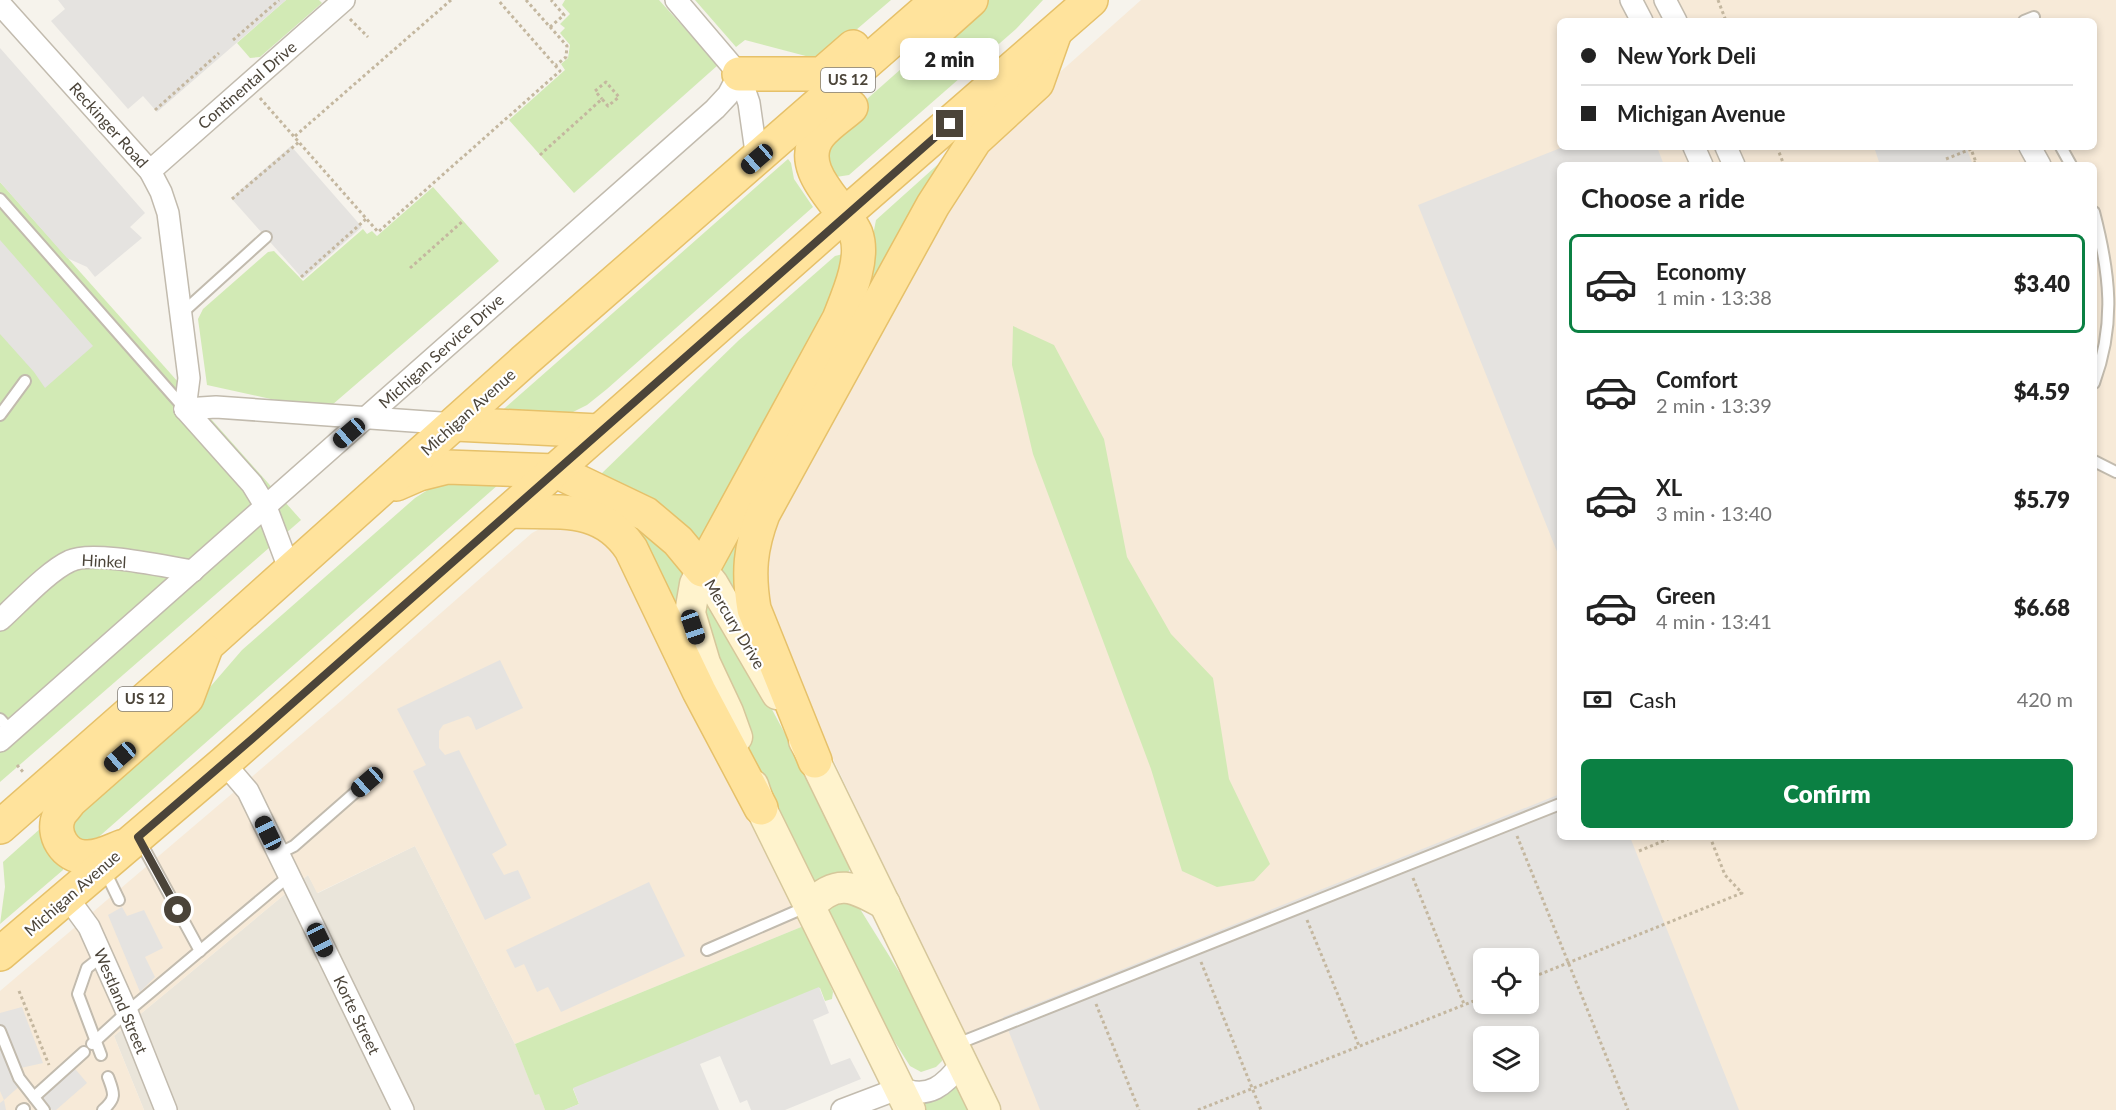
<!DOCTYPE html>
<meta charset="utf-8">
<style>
:root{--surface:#fff;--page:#f6f6f6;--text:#222;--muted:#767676;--line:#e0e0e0;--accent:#0b8043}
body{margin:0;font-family:Lato,sans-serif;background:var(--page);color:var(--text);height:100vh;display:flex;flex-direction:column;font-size:22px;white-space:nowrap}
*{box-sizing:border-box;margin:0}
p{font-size:20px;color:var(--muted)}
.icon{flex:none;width:33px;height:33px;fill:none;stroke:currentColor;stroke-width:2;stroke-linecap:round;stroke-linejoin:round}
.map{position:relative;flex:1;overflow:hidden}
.side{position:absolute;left:1557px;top:162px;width:540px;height:678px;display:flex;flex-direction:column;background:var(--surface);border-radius:9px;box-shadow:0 3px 9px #0003}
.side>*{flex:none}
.guide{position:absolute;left:1557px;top:18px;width:540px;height:132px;border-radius:9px;box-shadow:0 3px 9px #0003;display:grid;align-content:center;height:132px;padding:0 24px;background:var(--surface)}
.buttons{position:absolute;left:1473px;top:948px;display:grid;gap:12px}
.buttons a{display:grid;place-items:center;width:66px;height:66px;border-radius:9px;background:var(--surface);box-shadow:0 3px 9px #0003;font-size:30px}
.end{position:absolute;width:27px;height:27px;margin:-14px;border:8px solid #4b4439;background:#fff;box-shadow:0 0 0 3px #fff}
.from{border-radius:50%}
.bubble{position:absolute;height:42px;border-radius:9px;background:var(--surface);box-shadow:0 3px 9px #0003;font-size:20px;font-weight:800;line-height:42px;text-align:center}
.car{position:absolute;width:18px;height:36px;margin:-18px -9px;border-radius:8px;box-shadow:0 0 4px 2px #0007;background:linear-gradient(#222 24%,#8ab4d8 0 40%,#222 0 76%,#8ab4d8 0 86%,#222 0)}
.guide b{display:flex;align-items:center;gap:21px;height:57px;font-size:22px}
.guide b+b{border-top:2px solid var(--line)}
.guide i{width:15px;height:15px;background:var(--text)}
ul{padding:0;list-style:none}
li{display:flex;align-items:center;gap:18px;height:99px;margin:0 12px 9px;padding:0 12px;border:3px solid transparent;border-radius:9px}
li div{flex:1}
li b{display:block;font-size:22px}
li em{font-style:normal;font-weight:800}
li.current{border-color:var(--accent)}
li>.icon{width:54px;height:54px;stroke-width:1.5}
h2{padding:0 24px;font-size:27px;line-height:72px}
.pay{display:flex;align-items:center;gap:15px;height:66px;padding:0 24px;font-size:22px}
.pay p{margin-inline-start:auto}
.button{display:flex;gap:12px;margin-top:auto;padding:12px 24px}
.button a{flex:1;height:69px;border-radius:9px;background:var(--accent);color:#fff;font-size:24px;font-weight:800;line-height:69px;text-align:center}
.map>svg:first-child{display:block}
.residential{fill:#eae5da}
.commercial{fill:#f7ead8;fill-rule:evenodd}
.green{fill:#d2eab5}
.parking{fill:#e5e3e0;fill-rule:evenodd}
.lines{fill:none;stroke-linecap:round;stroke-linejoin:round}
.lane-casing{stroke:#c2bbae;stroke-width:14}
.street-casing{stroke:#c2bbae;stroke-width:24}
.secondary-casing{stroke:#d6c79b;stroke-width:33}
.primary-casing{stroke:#e6c16a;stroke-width:36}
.path{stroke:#c4b79f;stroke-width:3;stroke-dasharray:3 3;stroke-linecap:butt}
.lane{stroke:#fff;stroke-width:10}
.street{stroke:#fff;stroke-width:21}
.secondary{stroke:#fff3cd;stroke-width:30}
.primary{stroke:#ffe39c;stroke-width:33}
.route{stroke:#4b4439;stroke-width:8}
.labels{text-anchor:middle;stroke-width:4.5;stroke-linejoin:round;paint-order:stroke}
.shield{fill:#fff;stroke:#817c74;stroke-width:1.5}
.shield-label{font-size:15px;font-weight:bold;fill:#4b4439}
.street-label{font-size:16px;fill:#4b4439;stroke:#fff}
</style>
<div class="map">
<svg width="2116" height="1110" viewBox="0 0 2116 1110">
<rect width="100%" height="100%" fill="#f6f3ec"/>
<path class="residential" d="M415 846 515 1044 535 1094 539 1093 545 1110H144L114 1036 308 875 318 893Z"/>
<g class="commercial">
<path d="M1141 0H2116V1110H1000L766 618 759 586 771 526 978 145ZM1560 21H2094V147H1560ZM1560 165H2094V837H1560ZM1484 958H1528V1004H1484ZM1484 1036H1528V1082H1484Z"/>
<path d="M564 522 617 548 806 925 515 1044 415 846 317 893 308 875 114 1036 144 1110H0V991L342 700 532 533 547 525Z"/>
</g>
<g class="green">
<path d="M286 0H319L322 3 260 57 250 58 237 43Z"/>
<path d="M565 0H659L718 65 574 193 509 120 565 70 561 64 568 58 570 45 560 33 565 28 560 24 570 14 562 5Z"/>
<path d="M695 0H891L821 60 745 40 736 47Z"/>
<path d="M979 0H1043L1016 29 849 175 836 177 824 162 841 122Z"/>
<path d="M954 150 764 500 752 624 712 569 867 266 876 220Z"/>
<path d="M788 159 791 163 794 179 813 207 607 389 587 405 569 414 497 415Z"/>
<path d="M0 182 301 520 0 782Z"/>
<path d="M433 187 499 261 325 411 207 385 198 319 203 309 268 252 274 251 303 281 363 229 367 234 372 231 377 236Z"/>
<path d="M843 254 844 284 704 555 598 477 738 341 835 256Z"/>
<path d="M1013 326 1054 345 1104 439 1127 557 1171 634 1213 678 1229 779 1270 864 1254 881 1217 887 1182 871 1151 769 1033 454 1012 365Z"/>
<path d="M446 482 499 484 93 842H78L66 822 198 701 242 650 415 498 434 486Z"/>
<path d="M616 506 689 566 684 619 642 554Z"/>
<path d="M709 592 798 758 848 858 850 869 848 873 827 875 814 885 789 846 700 631Z"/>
<path d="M41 828C45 843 47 860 63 867V870L0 924 5 887 3 862Z"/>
<path d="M851 901 860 909 911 991 941 1050 942 1061 936 1067 921 1072 910 1066 842 958 824 915 830 903Z"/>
<path d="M806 925 833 992 832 999 825 1001 820 988 573 1089 579 1104 565 1110H545L539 1094 535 1095 515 1044Z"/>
<path d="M955 1087 960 1090 969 1110H916L918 1097 946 1094Z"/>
</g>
<g class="parking">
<path d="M58 0H286L157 112 143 96 128 109 51 21 65 9Z"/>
<path d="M0 48 145 213 130 227 142 238 95 277 87 267 67 258 0 182Z"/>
<path d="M291 146 362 227 303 279 231 198Z"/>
<path d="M1563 147H1657L1664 165H1560V559L1418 205Z"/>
<path d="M1874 147H1966L1973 165H1880Z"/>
<path d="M0 240 93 346 45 388 34 372 0 334Z"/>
<path d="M500 660 523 708 476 730 471 718 468 716 443 725 439 731V748L445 755 459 750 507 845 492 854 504 875 518 870 531 898 485 920 413 771 426 765 397 709Z"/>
<path d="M1560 794V837H1630L1739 1110H1040L1003 1017ZM1484 958H1528V1004H1484ZM1484 1036H1528V1082H1484Z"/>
<path d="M649 882 685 956 561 1012 548 987 537 992 524 964 515 968 506 950Z"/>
<path d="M122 907 127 916 144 910 163 948 145 957 155 977 140 992 108 915Z"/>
<path d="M819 987 829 1013 813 1020 831 1065 850 1058 861 1079 785 1110H751L747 1100 740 1103 720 1056 700 1064 719 1110H564L579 1104 573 1088Z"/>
<path d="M22 1007 43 1063 16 1069 23 1083 4 1100 6 1110H0V1103L4 1100 0 1091V1013Z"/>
<path d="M71 1064 87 1083 56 1110H52L37 1094Z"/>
</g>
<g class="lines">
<defs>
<g id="lane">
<path d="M2024 21 2034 17"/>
<path d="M2061 147 2071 165"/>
<path d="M0 199 185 409"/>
<path d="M2094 212C2110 274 2116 323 2094 383"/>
<path d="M182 313 266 237"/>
<path d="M0 415 25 381"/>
<path d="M2094 461 2116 472"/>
<path d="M0 719 11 731"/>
<path d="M140 841 200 951"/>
<path d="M278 854 294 846 367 782"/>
<path d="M105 871 119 900"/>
<path d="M707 950 806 907"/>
<path d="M101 957 87 968 78 994 101 1055"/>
<path d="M0 1031 19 1078 44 1110"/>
<path d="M92 1044 127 1012 289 876"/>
<path d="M957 1044 1560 804"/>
<path d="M34 1097 84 1052"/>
<path d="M22 1110 24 1109"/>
<path d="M103 1110C117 1098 114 1093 108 1077"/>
</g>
<g id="street">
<path d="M676 0 739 74 749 103 757 159"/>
<path d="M1631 0 1642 21"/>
<path d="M1665 0 1676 21"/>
<path d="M0 4 150 171 161 192 168 213 189 378 185 409"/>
<path d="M1694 147 1702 165"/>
<path d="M1726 147 1734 165"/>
<path d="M2030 147 2040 165"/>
<path d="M150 171 344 0"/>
<path d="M185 409 216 407 455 424"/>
<path d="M185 409 252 484 266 507 290 571"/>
<path d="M0 620C19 603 48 571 70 561 92 550 166 567 193 571"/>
<path d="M0 741 715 109 728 95 739 74"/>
<path d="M224 763 248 791 403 1110"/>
<path d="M67 897 89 927 127 1012 166 1110"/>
<path d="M842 1110 900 1088C929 1100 945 1085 962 1063"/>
</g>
<g id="secondary">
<path d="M737 737 728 712 705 663 690 613 695 584 702 570 713 584 777 694"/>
<path d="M804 741 815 761 985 1110"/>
<path d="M753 785 761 808 910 1110"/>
<path d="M810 906C837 877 854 887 885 904"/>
</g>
<g id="primary">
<path d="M925 41 971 0"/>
<path d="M739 74H822L853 47"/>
<path d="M455 424 599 431"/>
<path d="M396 484 419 474 447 467 556 471 646 514 678 541 702 570 839 319C848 296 865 259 856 234 852 224 843 213 836 204 821 185 800 158 820 134 828 124 841 116 851 107"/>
<path d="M510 511C558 513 601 504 631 549L699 691 761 808"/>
<path d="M815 761 754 609C748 573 750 548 763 514L933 205 975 140 1037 83 1054 35"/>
<path d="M0 827 206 646 524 361 938 0"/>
<path d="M121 847C109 852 98 858 85 857 65 857 51 834 59 816 61 811 67 806 70 801L187 698 205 650"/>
<path d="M0 954 224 763 844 215 1091 0"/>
</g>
</defs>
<use href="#lane" class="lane-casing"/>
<use href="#street" class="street-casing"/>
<use href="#secondary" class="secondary-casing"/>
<use href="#primary" class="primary-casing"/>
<g class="path">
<path d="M526 0 567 46 566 57 556 65"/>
<path d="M1718 0 1726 21"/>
<path d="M350 19 368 37"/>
<path d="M550 27 564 15 551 0"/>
<path d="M233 40 279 0"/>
<path d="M260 98 378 232 560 71 498 0"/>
<path d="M155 110 219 53"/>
<path d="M295 136 451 0"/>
<path d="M1777 147 1784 165"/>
<path d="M1929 147V150"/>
<path d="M540 155 602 99 608 106 619 97 606 82 595 91 602 99"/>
<path d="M1946 159 1971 149 1977 165"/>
<path d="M1968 165 1976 162"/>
<path d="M232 199 299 142"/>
<path d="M410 268 463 221"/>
<path d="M301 277 367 218"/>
<path d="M17 765 23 772"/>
<path d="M1517 836 1628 1110"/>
<path d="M1639 851 1673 837"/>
<path d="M1413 878 1464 1004"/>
<path d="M1307 920 1359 1046"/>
<path d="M1201 962 1261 1110"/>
<path d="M1528 979 1742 893 1725 875 1710 837"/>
<path d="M19 991 49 1065"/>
<path d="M1096 1004 1139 1110"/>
<path d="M1198 1110 1484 997"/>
</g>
<use href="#lane" class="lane"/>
<use href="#street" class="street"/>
<use href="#secondary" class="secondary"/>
<use href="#primary" class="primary"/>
</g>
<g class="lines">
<path class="route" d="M178 910 138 837 252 739 950 124"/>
</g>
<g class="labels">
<g class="shield">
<rect x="821" y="68" width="54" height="24" rx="4.5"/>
<rect x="118" y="687" width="54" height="24" rx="4.5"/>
</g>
<g class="shield-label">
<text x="848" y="85">US 12</text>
<text x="145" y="704">US 12</text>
</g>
<g class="street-label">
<text transform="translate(247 85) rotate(-41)" y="6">Continental Drive</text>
<text transform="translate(109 125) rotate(48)" y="6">Reckinger Road</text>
<text transform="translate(441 351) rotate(-42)" y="6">Michigan Service Drive</text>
<text transform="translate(468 412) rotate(-42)" y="6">Michigan Avenue</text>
<text transform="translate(104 561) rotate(3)" y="6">Hinkel</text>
<text transform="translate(735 624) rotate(59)" y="6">Mercury Drive</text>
<text transform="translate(72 893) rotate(-41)" y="6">Michigan Avenue</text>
<text transform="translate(121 1001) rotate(67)" y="6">Westland Street</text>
<text transform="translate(357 1015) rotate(64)" y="6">Korte Street</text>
</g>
</g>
</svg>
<div class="buttons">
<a><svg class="icon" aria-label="locate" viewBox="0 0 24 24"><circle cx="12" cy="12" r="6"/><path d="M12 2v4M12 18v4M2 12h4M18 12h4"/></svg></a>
<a><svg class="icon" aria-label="layers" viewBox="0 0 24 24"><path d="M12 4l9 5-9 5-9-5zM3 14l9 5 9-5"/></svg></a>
</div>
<i class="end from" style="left:178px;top:910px"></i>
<i class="end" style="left:950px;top:124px"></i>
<div class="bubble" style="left:900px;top:38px;width:99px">2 min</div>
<i class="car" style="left:757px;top:159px;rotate:229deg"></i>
<i class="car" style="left:349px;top:433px;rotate:229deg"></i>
<i class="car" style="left:693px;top:627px;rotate:161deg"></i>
<i class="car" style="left:120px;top:757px;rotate:229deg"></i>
<i class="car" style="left:367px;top:782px;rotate:229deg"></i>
<i class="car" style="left:268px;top:833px;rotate:334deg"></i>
<i class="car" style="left:320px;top:940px;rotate:154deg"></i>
<div class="guide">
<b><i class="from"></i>New York Deli</b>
<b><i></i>Michigan Avenue</b>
</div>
<section class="side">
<h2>Choose a ride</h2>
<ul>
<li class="current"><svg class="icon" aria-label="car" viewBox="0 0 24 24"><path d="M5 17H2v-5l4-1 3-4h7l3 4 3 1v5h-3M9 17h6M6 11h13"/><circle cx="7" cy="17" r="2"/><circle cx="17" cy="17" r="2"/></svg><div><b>Economy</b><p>1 min · 13:38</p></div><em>$3.40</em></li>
<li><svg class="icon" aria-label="car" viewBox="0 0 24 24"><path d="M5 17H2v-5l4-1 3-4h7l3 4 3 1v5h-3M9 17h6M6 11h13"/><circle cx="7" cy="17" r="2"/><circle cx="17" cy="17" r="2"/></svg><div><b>Comfort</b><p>2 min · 13:39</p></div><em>$4.59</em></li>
<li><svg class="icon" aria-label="car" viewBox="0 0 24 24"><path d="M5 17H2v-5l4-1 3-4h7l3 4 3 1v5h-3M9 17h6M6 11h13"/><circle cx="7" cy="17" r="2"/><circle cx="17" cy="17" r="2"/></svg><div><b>XL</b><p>3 min · 13:40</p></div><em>$5.79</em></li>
<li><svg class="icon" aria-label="car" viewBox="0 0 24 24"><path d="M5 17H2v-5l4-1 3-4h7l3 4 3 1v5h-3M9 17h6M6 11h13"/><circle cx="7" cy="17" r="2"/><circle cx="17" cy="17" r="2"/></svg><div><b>Green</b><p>4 min · 13:41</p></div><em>$6.68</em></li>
</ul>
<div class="pay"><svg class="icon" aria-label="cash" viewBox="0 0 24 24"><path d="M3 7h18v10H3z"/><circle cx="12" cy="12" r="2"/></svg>Cash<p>420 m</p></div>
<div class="button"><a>Confirm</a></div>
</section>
</div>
